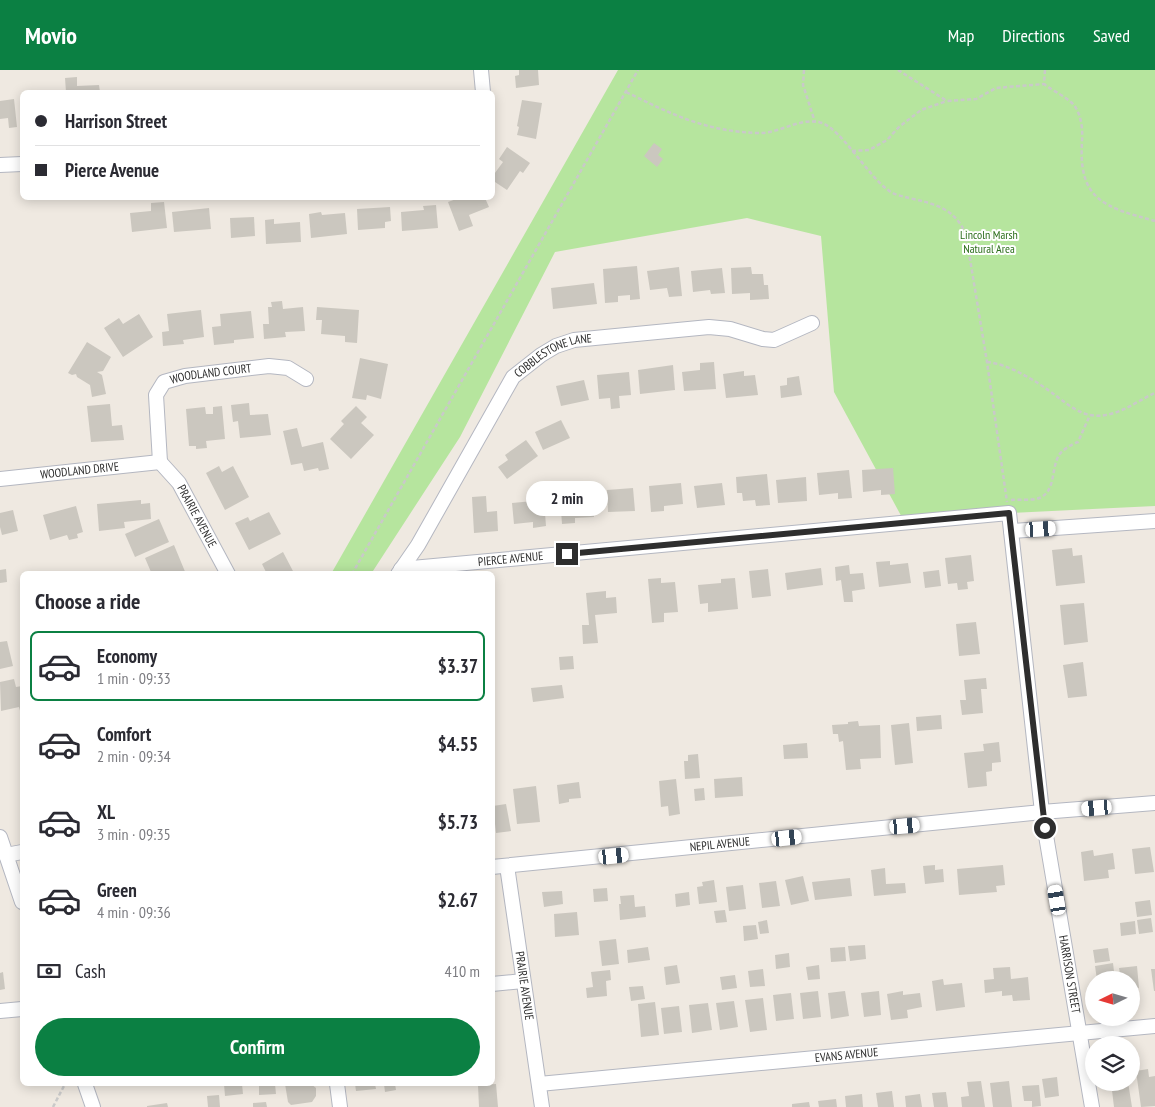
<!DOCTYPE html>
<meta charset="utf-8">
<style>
:root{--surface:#fff;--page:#f7f7f7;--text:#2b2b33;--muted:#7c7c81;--line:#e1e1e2;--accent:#0b8043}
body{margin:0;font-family:"PT Sans Narrow",sans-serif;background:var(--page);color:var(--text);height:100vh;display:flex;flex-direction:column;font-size:19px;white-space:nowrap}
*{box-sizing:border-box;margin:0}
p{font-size:16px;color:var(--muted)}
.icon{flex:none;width:28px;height:28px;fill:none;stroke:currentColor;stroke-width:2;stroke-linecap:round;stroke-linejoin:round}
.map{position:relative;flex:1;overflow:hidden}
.panel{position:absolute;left:20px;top:501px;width:475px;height:515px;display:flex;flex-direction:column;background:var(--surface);border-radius:8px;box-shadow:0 2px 12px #0003}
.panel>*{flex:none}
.banner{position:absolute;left:20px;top:20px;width:475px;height:110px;border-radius:8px;box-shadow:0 2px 12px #0003;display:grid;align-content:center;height:110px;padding:0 15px;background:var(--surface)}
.needle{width:32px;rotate:265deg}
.fabs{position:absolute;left:1085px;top:901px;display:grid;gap:10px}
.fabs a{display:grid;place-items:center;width:55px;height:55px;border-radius:50%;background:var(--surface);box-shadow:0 2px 12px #0003;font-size:25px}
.end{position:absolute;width:22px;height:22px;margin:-11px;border:6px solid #2e2e2e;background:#fff;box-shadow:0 0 0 2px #fff}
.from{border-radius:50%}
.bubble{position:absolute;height:35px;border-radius:18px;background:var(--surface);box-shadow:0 2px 12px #0003;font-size:16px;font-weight:600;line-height:35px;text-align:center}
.car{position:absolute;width:15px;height:30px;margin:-15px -8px;border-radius:6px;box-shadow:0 0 4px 1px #0007;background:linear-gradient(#fff 24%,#345 0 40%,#fff 0 76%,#345 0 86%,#fff 0)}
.banner b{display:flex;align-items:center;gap:18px;height:48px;font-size:19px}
.banner b+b{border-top:1px solid var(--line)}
.banner i{width:12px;height:12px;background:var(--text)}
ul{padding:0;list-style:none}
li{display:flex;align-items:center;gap:15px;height:70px;margin:0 10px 8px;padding:0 5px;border:2px solid transparent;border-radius:8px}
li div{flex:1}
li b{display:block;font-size:19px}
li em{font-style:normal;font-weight:600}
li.on{border-color:var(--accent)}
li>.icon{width:45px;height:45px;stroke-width:1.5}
h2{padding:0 15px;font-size:22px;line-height:60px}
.pay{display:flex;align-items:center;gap:12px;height:55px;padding:0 15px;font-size:19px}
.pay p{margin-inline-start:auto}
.action{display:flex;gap:10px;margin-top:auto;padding:10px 15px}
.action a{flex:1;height:58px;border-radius:30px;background:var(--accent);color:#fff;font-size:20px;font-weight:600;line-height:58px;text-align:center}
header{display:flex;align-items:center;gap:30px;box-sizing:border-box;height:70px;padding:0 25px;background:var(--accent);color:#fff}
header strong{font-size:24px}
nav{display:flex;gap:28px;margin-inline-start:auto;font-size:18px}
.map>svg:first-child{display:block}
.green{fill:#b6e59e}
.building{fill:#cbc7bf}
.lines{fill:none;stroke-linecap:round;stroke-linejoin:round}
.minor-casing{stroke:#b4b7c1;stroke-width:16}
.path{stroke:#c9c9c9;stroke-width:2.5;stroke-dasharray:4 2.5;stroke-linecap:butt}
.minor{stroke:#fff;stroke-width:14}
.route{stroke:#2e2e2e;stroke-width:6}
.labels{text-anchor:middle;stroke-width:4;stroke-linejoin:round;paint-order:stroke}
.park-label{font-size:12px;fill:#2c6e1b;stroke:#fff}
.street-label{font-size:12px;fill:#2e2e2e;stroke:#fff}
</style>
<header>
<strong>Movio</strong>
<nav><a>Map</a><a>Directions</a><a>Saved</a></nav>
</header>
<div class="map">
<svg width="1155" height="1037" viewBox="0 0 1155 1037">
<rect width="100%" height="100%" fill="#efe9e1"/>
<path class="green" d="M618 0H1155V436L1009 443 905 453 834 322 821 166 747 148 555 182 460 367 371 504H331Z"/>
<g class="building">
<path d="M519 0H538L539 15 516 18 515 6 519 5Z"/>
<path d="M77 7V16L99 15 100 22H66L65 8Z"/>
<path d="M14 29 17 57 9 58 8 48 0 49V31Z"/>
<path d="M522 30 542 33 536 69 517 65 519 57 517 56Z"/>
<path d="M654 73 662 79 658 85 663 89 657 97 644 86Z"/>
<path d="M507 77 530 93 523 103 520 101 507 120 492 110V107L503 92 499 89Z"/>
<path d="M459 128H485L489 137 469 145 473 156 459 161 448 132Z"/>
<path d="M164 132 167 158 132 162 130 143 151 141V133Z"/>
<path d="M436 135 438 158 402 161 401 142 424 140 423 136Z"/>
<path d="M390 137 391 151 385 152V158L358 160 357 139Z"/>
<path d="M209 138 211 159 174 162 172 142Z"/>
<path d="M321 142 322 145 345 143 347 164 311 168 309 144Z"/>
<path d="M254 147 255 166 231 168 230 148Z"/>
<path d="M274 149V154L300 152 301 172 266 174 265 150Z"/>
<path d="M637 196 640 229 630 230V225L618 226V232L605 233 603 199Z"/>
<path d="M679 197 682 226 669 227 667 218 650 220 647 201Z"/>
<path d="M751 197 752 204H763L764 215H768L769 229 750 230V223L732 224 731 198Z"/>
<path d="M722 198 725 223 711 224 710 220 693 222 691 201Z"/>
<path d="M594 213 597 234 553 239 551 218Z"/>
<path d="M282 231 283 239 303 237 305 261 285 262 286 267 264 269 263 254H269L268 237H272L271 232Z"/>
<path d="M317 237 359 240 357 273 345 272V266L321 264 322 250H316Z"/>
<path d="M201 240 204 267 183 270 184 274 163 276 162 262 169 261 167 244Z"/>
<path d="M251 241 254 268 234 270V273L214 275 212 257 221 256 220 244Z"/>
<path d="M139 244 153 267 123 287 104 258 119 248 123 254Z"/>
<path d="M87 272 111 287 103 301 97 302 102 305 106 324 92 327 90 315 77 307 76 304 72 305 68 303Z"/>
<path d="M360 288 388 294 381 329 367 325 366 330 352 328Z"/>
<path d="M714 292 716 319 684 321 682 302 700 300V293Z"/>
<path d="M673 295 675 320 640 324 638 300Z"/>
<path d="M744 301V306L755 305 758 325 726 328 723 304Z"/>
<path d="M629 302 631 325 619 326 620 338 611 339 610 328 599 329 597 305Z"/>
<path d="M799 306 802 325 781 328 780 316 787 315V308Z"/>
<path d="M584 310 589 330 561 336 556 316Z"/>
<path d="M249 333 250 345 268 344 271 365 240 368 238 351 233 352 231 335Z"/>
<path d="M110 334 112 356 122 355 124 370 91 372 87 336Z"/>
<path d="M222 336 225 369 206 371 207 378 196 379V376H189L186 339 205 337 206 344H213V337Z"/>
<path d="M356 336 367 347 361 353 374 365 351 389 330 369 344 354 341 351Z"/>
<path d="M561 350 570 368 543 380 535 362Z"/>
<path d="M297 358 302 377 323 372 329 399 319 401 318 398 304 401 302 393 291 395 283 361Z"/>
<path d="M526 370 538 386 507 409 498 397 508 390 505 385Z"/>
<path d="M219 396 222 402 233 396 249 427 225 440 206 403Z"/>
<path d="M893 398 895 424 881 425V420L863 422 862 400Z"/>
<path d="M849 400 852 428 838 429V423L819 425 817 403Z"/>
<path d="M767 404 770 435 756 436 755 430 743 431 742 423H737L736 407Z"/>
<path d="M806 407 807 431 778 433 776 410Z"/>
<path d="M681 413 683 434 664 436V441L651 442 649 416Z"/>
<path d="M722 413 725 435 697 438 694 416Z"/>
<path d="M633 418 635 441 608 442 607 420Z"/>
<path d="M592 425 594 447 575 448V453L562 454 560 427Z"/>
<path d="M486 426 487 442 497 441 498 461 474 463 472 427Z"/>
<path d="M141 430V434L150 433 151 449 124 452 125 458 99 461 97 434Z"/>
<path d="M544 430 546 456 533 458V452L514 454 512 433Z"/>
<path d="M76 436 83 462 77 464 78 468 69 470 67 465 50 470 43 445Z"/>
<path d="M13 440 18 461 2 465 0 457V443Z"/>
<path d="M269 442 281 464 249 480 235 453 248 447 250 451Z"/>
<path d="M159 449 169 472 135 487 125 464Z"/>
<path d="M174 475 186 504H147L151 502 145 488Z"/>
<path d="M1072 478 1073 486 1082 485 1085 513 1056 516 1052 480Z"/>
<path d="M283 482 294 503 298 501 300 504H267L262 494Z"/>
<path d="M971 485 974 511 967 512 968 519 958 520 957 513 948 514 945 488Z"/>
<path d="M890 491V495L908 493 911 513 879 517 876 492Z"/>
<path d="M849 495 850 504 863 503 865 519 852 521 853 532H844L841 510 836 511 835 497Z"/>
<path d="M821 498 823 515 787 520 785 503Z"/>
<path d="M6 499 7 512 0 513V500Z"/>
<path d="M768 499 771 526 752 528 749 501Z"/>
<path d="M939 500 941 516 925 518 923 502Z"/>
<path d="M661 508V513L675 512 678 542 664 543V552L652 553 648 509Z"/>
<path d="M735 508 738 539 708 542V533L700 534 698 515 721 513V509Z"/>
<path d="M606 521V528L616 527 617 543 595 545 598 573 583 574 582 555H589L586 523Z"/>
<path d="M1084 533 1088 572 1064 575 1060 535Z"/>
<path d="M976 552 980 584 959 586 956 554Z"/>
<path d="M7 571 13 596 0 599V572Z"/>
<path d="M573 586 574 599 560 600 559 587Z"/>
<path d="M1083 592 1087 626 1068 628 1063 595Z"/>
<path d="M986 608 987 619H981L983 643 962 645 960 630H966L964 610Z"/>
<path d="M14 609 16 617 22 616V648L19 637 1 641 0 612Z"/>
<path d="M562 615 564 628 533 632 531 618Z"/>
<path d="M941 645 942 659 917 661 916 647Z"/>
<path d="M858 651 859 656 880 655 881 688 860 689 861 699 846 700 843 671 839 672 838 664H833L832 655 848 654V652Z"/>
<path d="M909 653 913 693 895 695 891 655Z"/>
<path d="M999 672 1001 692 992 693V701L986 702 987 716 968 718 964 683 984 681 983 674Z"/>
<path d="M807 673 808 688 784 689 783 675Z"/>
<path d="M698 684 700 708 685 709 684 691H688V685Z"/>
<path d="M742 707 743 726 715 728 714 709Z"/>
<path d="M676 709 680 744 669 746 668 736 661 737 659 711Z"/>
<path d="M579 712 581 728 569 729V732L559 734 557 715Z"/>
<path d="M536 716 540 752 517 754 513 719Z"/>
<path d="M704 718 705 730 695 731 694 719Z"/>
<path d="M506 734 511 761 496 763 493 736Z"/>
<path d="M1150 777 1154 802 1135 804 1132 779Z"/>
<path d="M1093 780 1094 786 1113 783 1115 799 1108 800 1109 808 1084 811 1081 782Z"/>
<path d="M935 795V800L943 799 944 812 925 814 923 796Z"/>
<path d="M1003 795 1005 815 996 816 997 822 959 825 957 799Z"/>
<path d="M885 798 886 814 905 813 906 823 874 826 871 800Z"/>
<path d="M803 806 809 831 791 835 785 810Z"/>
<path d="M850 808 852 826 815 830 812 812Z"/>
<path d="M714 810 717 832 699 834 697 817 703 816 702 812Z"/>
<path d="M776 811 780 836 762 838 759 813Z"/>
<path d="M743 815 746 839 729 841 726 817Z"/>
<path d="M607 818 608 831 594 832 593 819Z"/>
<path d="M562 821 563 834 544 837 542 822Z"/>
<path d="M689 822 690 835 676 837 675 824Z"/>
<path d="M634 825 635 837 645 836 646 847 620 850 619 834H621L620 826Z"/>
<path d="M1150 830 1152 845 1137 847 1135 832Z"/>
<path d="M725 840 727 852 716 853 714 841Z"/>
<path d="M577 842 579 865 555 867 554 844Z"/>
<path d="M1151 848 1153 862 1139 864 1137 850Z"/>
<path d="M767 850 769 863 760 864 758 852Z"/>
<path d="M1135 851 1136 864 1121 866 1120 853Z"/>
<path d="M756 855 758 869 744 871 743 856Z"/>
<path d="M616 869 619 894 602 896 599 871Z"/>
<path d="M865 875 866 889 850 891 848 876Z"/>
<path d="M648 877 650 890 628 893 627 880Z"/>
<path d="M845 877 846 891 831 892 830 878Z"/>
<path d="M1108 878 1110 891 1095 893 1093 880Z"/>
<path d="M789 883 790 897 776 899 775 885Z"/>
<path d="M1113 893 1115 910H1097L1095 896Z"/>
<path d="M677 895 680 913 666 915 664 897Z"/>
<path d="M819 895 820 909 808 910 806 897Z"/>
<path d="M1137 896 1139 918 1131 919V910H1121L1119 898Z"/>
<path d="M1010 897 1011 909 1028 907 1030 930 1013 931 1012 925 1002 926V921L985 923 984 910 994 909 993 898Z"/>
<path d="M763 899 765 916 750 917 748 901Z"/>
<path d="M1151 899H1155V921H1154Z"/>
<path d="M610 900 611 910 606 911 607 926 587 928 586 918 593 917 591 902Z"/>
<path d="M3 902 5 919 0 920V903Z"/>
<path d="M735 905 737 918 722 920 720 907Z"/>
<path d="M943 909 944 915 962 913 965 937 936 941 932 911Z"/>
<path d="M643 916 645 929 631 931 629 917Z"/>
<path d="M818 921 821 947 803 949 800 923Z"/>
<path d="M845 921 849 946 831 949 828 923Z"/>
<path d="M879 921 881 945 864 947 861 923Z"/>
<path d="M903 921V925L920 923 922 937 907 940 908 948 891 950 887 924Z"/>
<path d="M791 923 794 949 776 951 773 925Z"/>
<path d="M763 928 767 960 750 962 745 930Z"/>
<path d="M734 931 738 957 720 960 716 933Z"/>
<path d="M655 932 659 965 641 967 638 934Z"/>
<path d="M708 933 712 960 692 963 689 935Z"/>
<path d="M679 936 682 962 664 964 661 938Z"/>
<path d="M1148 999 1149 1007 1155 1006V1036L1141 1037 1136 1001Z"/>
<path d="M1057 1007 1059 1026 1045 1028 1042 1009Z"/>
<path d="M981 1011 985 1037H962L961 1027 969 1026 967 1012Z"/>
<path d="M1009 1011 1012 1037H993L990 1013Z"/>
<path d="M1111 1012H1128L1132 1037H1114Z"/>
<path d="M224 1014H242L243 1024 225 1026Z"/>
<path d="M259 1014H275L276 1024 259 1025Z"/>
<path d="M285 1014H311L316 1018V1026L312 1032 291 1035 288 1032Z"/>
<path d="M355 1014H375L376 1019 356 1021Z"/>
<path d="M384 1014H395L396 1020 385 1022Z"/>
<path d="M496 1014 498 1037H479L478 1015Z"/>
<path d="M1039 1015 1041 1036 1032 1037V1031H1024L1022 1016Z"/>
<path d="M892 1021 894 1037H878L876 1023Z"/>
<path d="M946 1022 948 1037H934L932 1023Z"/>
<path d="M862 1024 863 1037H846L845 1026Z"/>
<path d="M920 1024 922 1037H906L905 1026Z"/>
<path d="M219 1025 220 1037H208L207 1026Z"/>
<path d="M836 1029 837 1037H819L818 1031Z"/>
<path d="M266 1032 267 1037H253V1033Z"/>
<path d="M809 1032 810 1037H792V1034Z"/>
<path d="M167 1033 168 1037H147V1036Z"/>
</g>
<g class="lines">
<defs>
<g id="minor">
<path d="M481 0 483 22"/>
<path d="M0 95 22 94"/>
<path id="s1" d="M160 392 156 325 164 312 185 306 269 296 288 298 306 309"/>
<path id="s2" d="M160 392 179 413 228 504"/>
<path id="s3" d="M0 409 160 392"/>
<path d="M1011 461 1155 451"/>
<path id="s4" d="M401 499 1009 443 1042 742 1092 1037"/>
<path id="s5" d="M398 504 418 475 513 307 541 285 556 276 574 270 709 257 730 259 763 269 774 270 812 253"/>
<path d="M0 767 22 832"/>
<path d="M6 785 22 782"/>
<path id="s6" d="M507 796 542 1037"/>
<path id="s7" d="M492 797 1042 742 1155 733"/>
<path d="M492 914 523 911"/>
<path d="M0 941 22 939"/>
<path d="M85 1014 93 1037"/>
<path d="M337 1014 340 1037"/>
<path id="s8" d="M539 1014 1155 956"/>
</g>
</defs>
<use href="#minor" class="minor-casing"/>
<g class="path">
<path d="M804 0 803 15 815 52"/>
<path d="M898 0 947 31 976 29 996 18 1044 14"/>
<path d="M1045 0 1044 14C1053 21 1065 26 1073 34 1081 43 1083 59 1082 71 1078 131 1105 137 1155 151"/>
<path d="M626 22C671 44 707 62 759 63 779 64 801 46 822 53 842 60 868 106 888 120 894 125 902 126 909 128 935 134 955 138 966 165L987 292 1007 432"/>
<path d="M852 81 869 80 887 70 899 57 921 40 947 31"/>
<path d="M987 292C1009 294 1038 312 1055 325 1071 337 1085 349 1106 345 1124 342 1139 330 1155 323"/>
<path d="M1011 430C1019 429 1032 431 1039 428 1056 422 1051 398 1059 385 1062 380 1072 374 1078 372L1090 345"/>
<path d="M352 504 638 0"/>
<path d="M53 1037 65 1014"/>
</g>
<use href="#minor" class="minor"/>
</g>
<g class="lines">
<path class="route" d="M567 484 1009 443 1045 758"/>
</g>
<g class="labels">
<g class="park-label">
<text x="989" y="169">Lincoln Marsh<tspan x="989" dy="14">Natural Area</tspan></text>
</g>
<g class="street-label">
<text dy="4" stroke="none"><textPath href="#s5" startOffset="275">COBBLESTONE LANE</textPath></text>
<text dy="4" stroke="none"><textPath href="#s1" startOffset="130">WOODLAND COURT</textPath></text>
<text dy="4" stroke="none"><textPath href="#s3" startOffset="80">WOODLAND DRIVE</textPath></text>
<text dy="4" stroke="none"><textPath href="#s2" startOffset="66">PRAIRIE AVENUE</textPath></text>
<text dy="4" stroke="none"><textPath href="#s4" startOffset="110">PIERCE AVENUE</textPath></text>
<text dy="4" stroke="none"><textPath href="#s7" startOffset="229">NEPIL AVENUE</textPath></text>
<text dy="4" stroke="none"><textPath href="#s4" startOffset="1076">HARRISON STREET</textPath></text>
<text dy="4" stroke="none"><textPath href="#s6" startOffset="121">PRAIRIE AVENUE</textPath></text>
<text dy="4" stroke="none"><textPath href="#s8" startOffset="309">EVANS AVENUE</textPath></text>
</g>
</g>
</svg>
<div class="fabs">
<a><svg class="needle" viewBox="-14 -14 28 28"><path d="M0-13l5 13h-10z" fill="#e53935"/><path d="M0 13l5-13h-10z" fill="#7c7c81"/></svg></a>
<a><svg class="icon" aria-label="layers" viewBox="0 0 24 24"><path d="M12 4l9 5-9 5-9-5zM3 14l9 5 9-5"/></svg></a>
</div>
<i class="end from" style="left:1045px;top:758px"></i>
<i class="end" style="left:567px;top:484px"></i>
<div class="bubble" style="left:526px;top:411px;width:82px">2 min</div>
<i class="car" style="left:1041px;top:459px;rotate:87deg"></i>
<i class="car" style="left:1097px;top:738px;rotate:265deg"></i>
<i class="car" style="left:905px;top:756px;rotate:85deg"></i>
<i class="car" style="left:787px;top:768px;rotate:84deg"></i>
<i class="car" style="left:614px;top:786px;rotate:84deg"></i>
<i class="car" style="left:1057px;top:830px;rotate:350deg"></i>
<div class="banner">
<b><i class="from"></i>Harrison Street</b>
<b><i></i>Pierce Avenue</b>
</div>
<section class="panel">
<h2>Choose a ride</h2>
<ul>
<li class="on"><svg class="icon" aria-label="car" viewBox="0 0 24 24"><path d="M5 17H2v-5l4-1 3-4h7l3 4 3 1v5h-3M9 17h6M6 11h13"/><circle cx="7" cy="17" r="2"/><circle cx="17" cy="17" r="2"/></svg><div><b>Economy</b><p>1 min · 09:33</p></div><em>$3.37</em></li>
<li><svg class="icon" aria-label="car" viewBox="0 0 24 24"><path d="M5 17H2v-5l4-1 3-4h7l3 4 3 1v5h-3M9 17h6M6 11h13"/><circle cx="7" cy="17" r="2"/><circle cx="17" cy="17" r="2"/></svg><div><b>Comfort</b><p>2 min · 09:34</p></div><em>$4.55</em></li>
<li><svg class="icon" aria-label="car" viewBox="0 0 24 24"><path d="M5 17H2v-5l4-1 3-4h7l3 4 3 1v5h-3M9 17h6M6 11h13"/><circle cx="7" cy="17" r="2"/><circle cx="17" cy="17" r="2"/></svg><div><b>XL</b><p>3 min · 09:35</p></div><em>$5.73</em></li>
<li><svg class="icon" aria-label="car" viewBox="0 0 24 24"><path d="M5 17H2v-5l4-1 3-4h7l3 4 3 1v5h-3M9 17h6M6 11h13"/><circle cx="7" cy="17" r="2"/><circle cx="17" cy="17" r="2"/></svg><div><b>Green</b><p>4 min · 09:36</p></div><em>$2.67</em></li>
</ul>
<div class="pay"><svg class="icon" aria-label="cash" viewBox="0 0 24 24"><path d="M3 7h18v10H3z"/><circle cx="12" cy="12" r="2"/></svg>Cash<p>410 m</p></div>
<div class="action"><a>Confirm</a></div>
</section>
</div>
